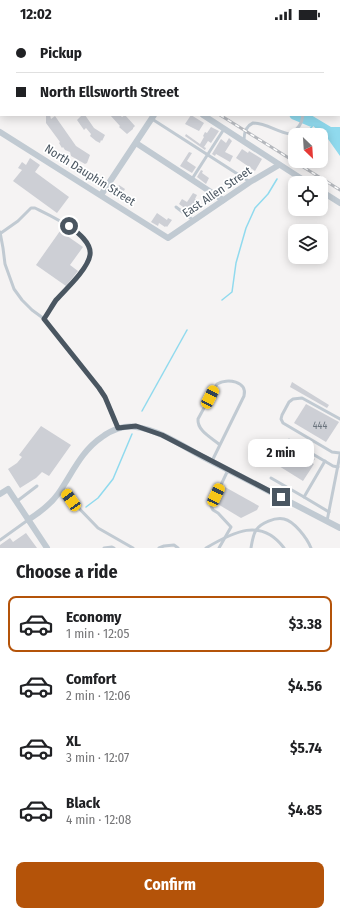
<!DOCTYPE html>
<meta charset="utf-8">
<style>
:root{--surface:#fff;--page:#f6f6f6;--text:#202124;--muted:#757577;--line:#e0e0e0;--accent:#b45309}
body{margin:0;font-family:"Fira Sans Condensed",sans-serif;background:var(--page);color:var(--text);height:100vh;display:flex;flex-direction:column;font-size:15px;white-space:nowrap}
*{box-sizing:border-box;margin:0}
p{font-size:13px;color:var(--muted)}
.icon{flex:none;width:22px;height:22px;fill:none;stroke:currentColor;stroke-width:2;stroke-linecap:round;stroke-linejoin:round}
.map{position:relative;height:520px;overflow:hidden}
.panel{display:flex;flex-direction:column;background:var(--surface);flex:1}
.panel>*{flex:none}
.banner{position:absolute;left:0px;top:0px;width:340px;height:88px;box-shadow:0 2px 10px #0003;display:grid;align-content:center;height:88px;padding:0 16px;background:var(--surface)}
.needle{width:26px;rotate:155deg}
.buttons{position:absolute;left:288px;top:100px;display:grid;gap:8px}
.buttons a{display:grid;place-items:center;width:40px;height:40px;border-radius:8px;background:var(--surface);box-shadow:0 2px 10px #0003;font-size:20px}
.end{position:absolute;width:18px;height:18px;margin:-9px;border:5px solid #4a5661;background:#fff;box-shadow:0 0 0 2px #fff}
.from{border-radius:50%}
.bubble{position:absolute;height:28px;border-radius:8px;background:var(--surface);box-shadow:0 2px 10px #0003;font-size:13px;font-weight:700;line-height:28px;text-align:center}
.car{position:absolute;width:12px;height:24px;margin:-12px -6px;border-radius:5px;box-shadow:0 0 3px 1px #0007;background:linear-gradient(#f5c518 24%,#345 0 40%,#f5c518 0 76%,#345 0 86%,#f5c518 0)}
.banner b{display:flex;align-items:center;gap:14px;height:38px;font-size:15px}
.banner b+b{border-top:1px solid var(--line)}
.banner i{width:10px;height:10px;background:var(--text)}
ul{padding:0;list-style:none}
li{display:flex;align-items:center;gap:12px;height:56px;margin:0 8px 6px;padding:0 8px;border:2px solid transparent;border-radius:8px}
li div{flex:1}
li b{display:block;font-size:15px}
li em{font-style:normal;font-weight:700}
li.selected{border-color:var(--accent)}
li>.icon{width:36px;height:36px;stroke-width:1.5}
h2{padding:0 16px;font-size:18px;line-height:48px}
.cta{display:flex;gap:8px;margin-top:auto;padding:8px 16px}
.cta a{flex:1;height:46px;border-radius:8px;background:var(--accent);color:#fff;font-size:16px;font-weight:700;line-height:46px;text-align:center}
.status{display:flex;justify-content:space-between;align-items:center;height:28px;padding:0 20px;background:var(--surface);direction:ltr}
.status svg{height:11px;fill:currentColor}
.map>svg:first-child{display:block}
.water{fill:#90daee}
.lines{fill:none;stroke-linecap:round;stroke-linejoin:round}
.stream{stroke:#90daee;stroke-width:1.5}
.river{stroke:#90daee;stroke-width:9}
.building{fill:#cdcfd5}
.service{stroke:#c1cad2;stroke-width:3}
.minor{stroke:#c1cad2;stroke-width:6}
.rail-casing{stroke:#b5b8bd;stroke-width:3}
.rail{stroke:#fff;stroke-width:1.5;stroke-dasharray:4.5;stroke-linecap:butt}
.route{stroke:#4a5661;stroke-width:5}
.labels{text-anchor:middle;stroke-width:3.5;stroke-linejoin:round;paint-order:stroke}
.number-label{font-size:10px;fill:#6b747e}
.street-label{font-size:12px;fill:#4a5661;stroke:#fff}
</style>
<div class="status"><b>12:02</b><svg viewBox="0 0 49 12"><path d="M0 12V9h3v3zM5 12V6h3v6zM10 12V3h3v9zM15 12V0h3v12zM26 1h20v11H26zM47 4h2v5h-2z"/></svg></div>
<div class="map">
<svg width="340" height="520" viewBox="0 0 340 520">
<rect width="100%" height="100%" fill="#f5f3f3"/>
<path class="water" d="M298 87H311L331 99H340V128L328 111 312 97Z"/>
<g class="lines">
<g class="stream">
<path d="M305 107 314 96"/>
<path d="M289 123 295 116"/>
<path d="M222 272 232 264 236 235 246 200 255 180 268 166 277 151"/>
<path d="M142 383 187 302"/>
<path d="M86 479 98 470 113 451 132 406"/>
</g>
<path class="river" d="M294 87 311 94"/>
</g>
<g class="building">
<path d="M46 87H50L51 91 55 88 76 118 90 127 87 135 85 136 71 128 70 124 65 122 63 119 62 120 59 115 60 114 46 95Z"/>
<path d="M82 87H85L94 100 105 107 102 113 101 112 100 115 96 113 90 108 91 106 86 100 84 102 77 92Z"/>
<path d="M110 87H120L122 89 125 87 135 98 133 100V101L127 106 119 99 120 98Z"/>
<path d="M191 87 204 95 199 103 185 96Z"/>
<path d="M211 99 219 103 211 115 208 113 204 119 206 120 205 122 185 108 186 106 200 116 204 109 203 108 205 104 207 105Z"/>
<path d="M229 110 232 113 225 124 233 128 230 134 216 126 215 128 212 126 221 111 226 115Z"/>
<path d="M242 121 248 125 249 123 262 131 255 143 236 130Z"/>
<path d="M189 124 192 125 187 133 196 139 192 145 180 138Z"/>
<path d="M30 130 40 137 35 144 69 169 57 185 13 153 22 142 18 140 22 134 26 137Z"/>
<path d="M201 142 203 143 202 145 209 150 206 156 197 149Z"/>
<path d="M119 157 125 161 119 171 113 167Z"/>
<path d="M193 165 197 167 195 171 199 173 192 183 194 185 192 188 187 184 188 183 186 181 179 176 182 171 187 174Z"/>
<path d="M157 185 167 192 168 190 172 192 167 199 166 198 165 199 159 195 158 198 151 194Z"/>
<path d="M60 203 83 219 70 237 78 243 66 258 36 237Z"/>
<path d="M292 354 329 377 327 380 290 359Z"/>
<path d="M306 376 339 394 326 414 294 395Z"/>
<path d="M41 398 71 417 49 448 42 444 36 450 20 460 8 441 17 435 22 429 19 427Z"/>
<path d="M276 413 301 429 304 425 315 431 312 435 314 436 303 453 266 430Z"/>
<path d="M225 459 259 478 257 482 241 490 216 475Z"/>
<path d="M26 505 37 520H0V517L10 510 13 514Z"/>
</g>
<g class="lines">
<g class="service">
<path d="M209 0 210 1"/>
<path d="M152 91 250 154"/>
<path d="M244 112C244 105 246 98 253 95 266 95 277 104 290 106 298 102 302 96 303 87"/>
<path d="M192 151 224 101"/>
<path d="M176 179 193 192"/>
<path d="M0 204 3 220 5 236 14 261 22 272 32 282 47 293 59 311 99 360 105 369 118 400"/>
<path d="M1 205 18 193 31 180H35C49 187 96 208 89 228 86 239 76 251 69 259 65 264 60 268 56 273 51 278 48 285 44 291"/>
<path d="M340 391 302 370 293 371 289 374 282 387 281 391 283 395 332 424 340 425"/>
<path d="M289 412 333 438 338 439"/>
<path d="M212 433 244 368C248 353 227 350 217 356L198 391C197 403 212 410 220 417"/>
<path d="M325 433 304 469 329 484"/>
<path d="M271 450 304 469"/>
<path d="M62 460 71 472 98 500 133 520"/>
<path d="M16 474 37 458"/>
<path d="M327 493 340 427"/>
<path d="M0 512 28 492"/>
<path d="M104 520 112 519 114 520"/>
<path d="M159 520 164 518 174 517 178 520"/>
<path d="M206 520C233 504 261 489 284 520"/>
<path d="M219 520 231 499 218 485 213 482 211 478 228 442"/>
<path d="M251 520C252 514 253 507 256 502 261 495 275 489 284 491 294 493 307 510 311 520"/>
</g>
<g class="minor">
<path d="M0 41H1"/>
<path d="M203 87 308 155"/>
<path d="M0 104 168 210 250 154 279 137"/>
<path d="M136 115 223 172"/>
<path d="M321 163 340 175"/>
<path d="M101 167 154 87"/>
<path d="M0 466 8 461 47 520"/>
<path d="M28 492C39 485 50 477 58 466 72 446 81 423 102 409 111 402 124 397 136 399 160 402 184 419 205 430 250 453 295 477 340 500"/>
</g>
<defs>
<g id="rail">
<path d="M121 0 122 1"/>
<path d="M220 87 340 162"/>
</g>
</defs>
<use href="#rail" class="rail-casing"/>
<use href="#rail" class="rail"/>
</g>
<g class="lines">
<path class="route" d="M69 198C77 204 92 215 90 227 88 241 65 262 56 272 52 278 48 285 44 291L99 360 105 369 118 400 136 398 162 407 281 469"/>
</g>
<g class="labels">
<g class="number-label">
<text x="320" y="401">444</text>
</g>
<g class="street-label">
<text transform="translate(90 147) rotate(32)" y="4">North Dauphin Street</text>
<text transform="translate(217 164) rotate(-34)" y="4">East Allen Street</text>
</g>
</g>
</svg>
<div class="buttons">
<a><svg class="needle" viewBox="-14 -14 28 28"><path d="M0-13l5 13h-10z" fill="#e53935"/><path d="M0 13l5-13h-10z" fill="#757577"/></svg></a>
<a><svg class="icon" aria-label="locate" viewBox="0 0 24 24"><circle cx="12" cy="12" r="6"/><path d="M12 2v4M12 18v4M2 12h4M18 12h4"/></svg></a>
<a><svg class="icon" aria-label="layers" viewBox="0 0 24 24"><path d="M12 4l9 5-9 5-9-5zM3 14l9 5 9-5"/></svg></a>
</div>
<i class="end from" style="left:69px;top:198px"></i>
<i class="end" style="left:281px;top:469px"></i>
<div class="bubble" style="left:248px;top:411px;width:66px">2 min</div>
<i class="car" style="left:210px;top:369px;rotate:27deg"></i>
<i class="car" style="left:216px;top:467px;rotate:25deg"></i>
<i class="car" style="left:71px;top:472px;rotate:325deg"></i>
<div class="banner">
<b><i class="from"></i>Pickup</b>
<b><i></i>North Ellsworth Street</b>
</div>
</div>
<section class="panel">
<h2>Choose a ride</h2>
<ul>
<li class="selected"><svg class="icon" aria-label="car" viewBox="0 0 24 24"><path d="M5 17H2v-5l4-1 3-4h7l3 4 3 1v5h-3M9 17h6M6 11h13"/><circle cx="7" cy="17" r="2"/><circle cx="17" cy="17" r="2"/></svg><div><b>Economy</b><p>1 min · 12:05</p></div><em>$3.38</em></li>
<li><svg class="icon" aria-label="car" viewBox="0 0 24 24"><path d="M5 17H2v-5l4-1 3-4h7l3 4 3 1v5h-3M9 17h6M6 11h13"/><circle cx="7" cy="17" r="2"/><circle cx="17" cy="17" r="2"/></svg><div><b>Comfort</b><p>2 min · 12:06</p></div><em>$4.56</em></li>
<li><svg class="icon" aria-label="car" viewBox="0 0 24 24"><path d="M5 17H2v-5l4-1 3-4h7l3 4 3 1v5h-3M9 17h6M6 11h13"/><circle cx="7" cy="17" r="2"/><circle cx="17" cy="17" r="2"/></svg><div><b>XL</b><p>3 min · 12:07</p></div><em>$5.74</em></li>
<li><svg class="icon" aria-label="car" viewBox="0 0 24 24"><path d="M5 17H2v-5l4-1 3-4h7l3 4 3 1v5h-3M9 17h6M6 11h13"/><circle cx="7" cy="17" r="2"/><circle cx="17" cy="17" r="2"/></svg><div><b>Black</b><p>4 min · 12:08</p></div><em>$4.85</em></li>
</ul>
<div class="cta"><a>Confirm</a></div>
</section>
